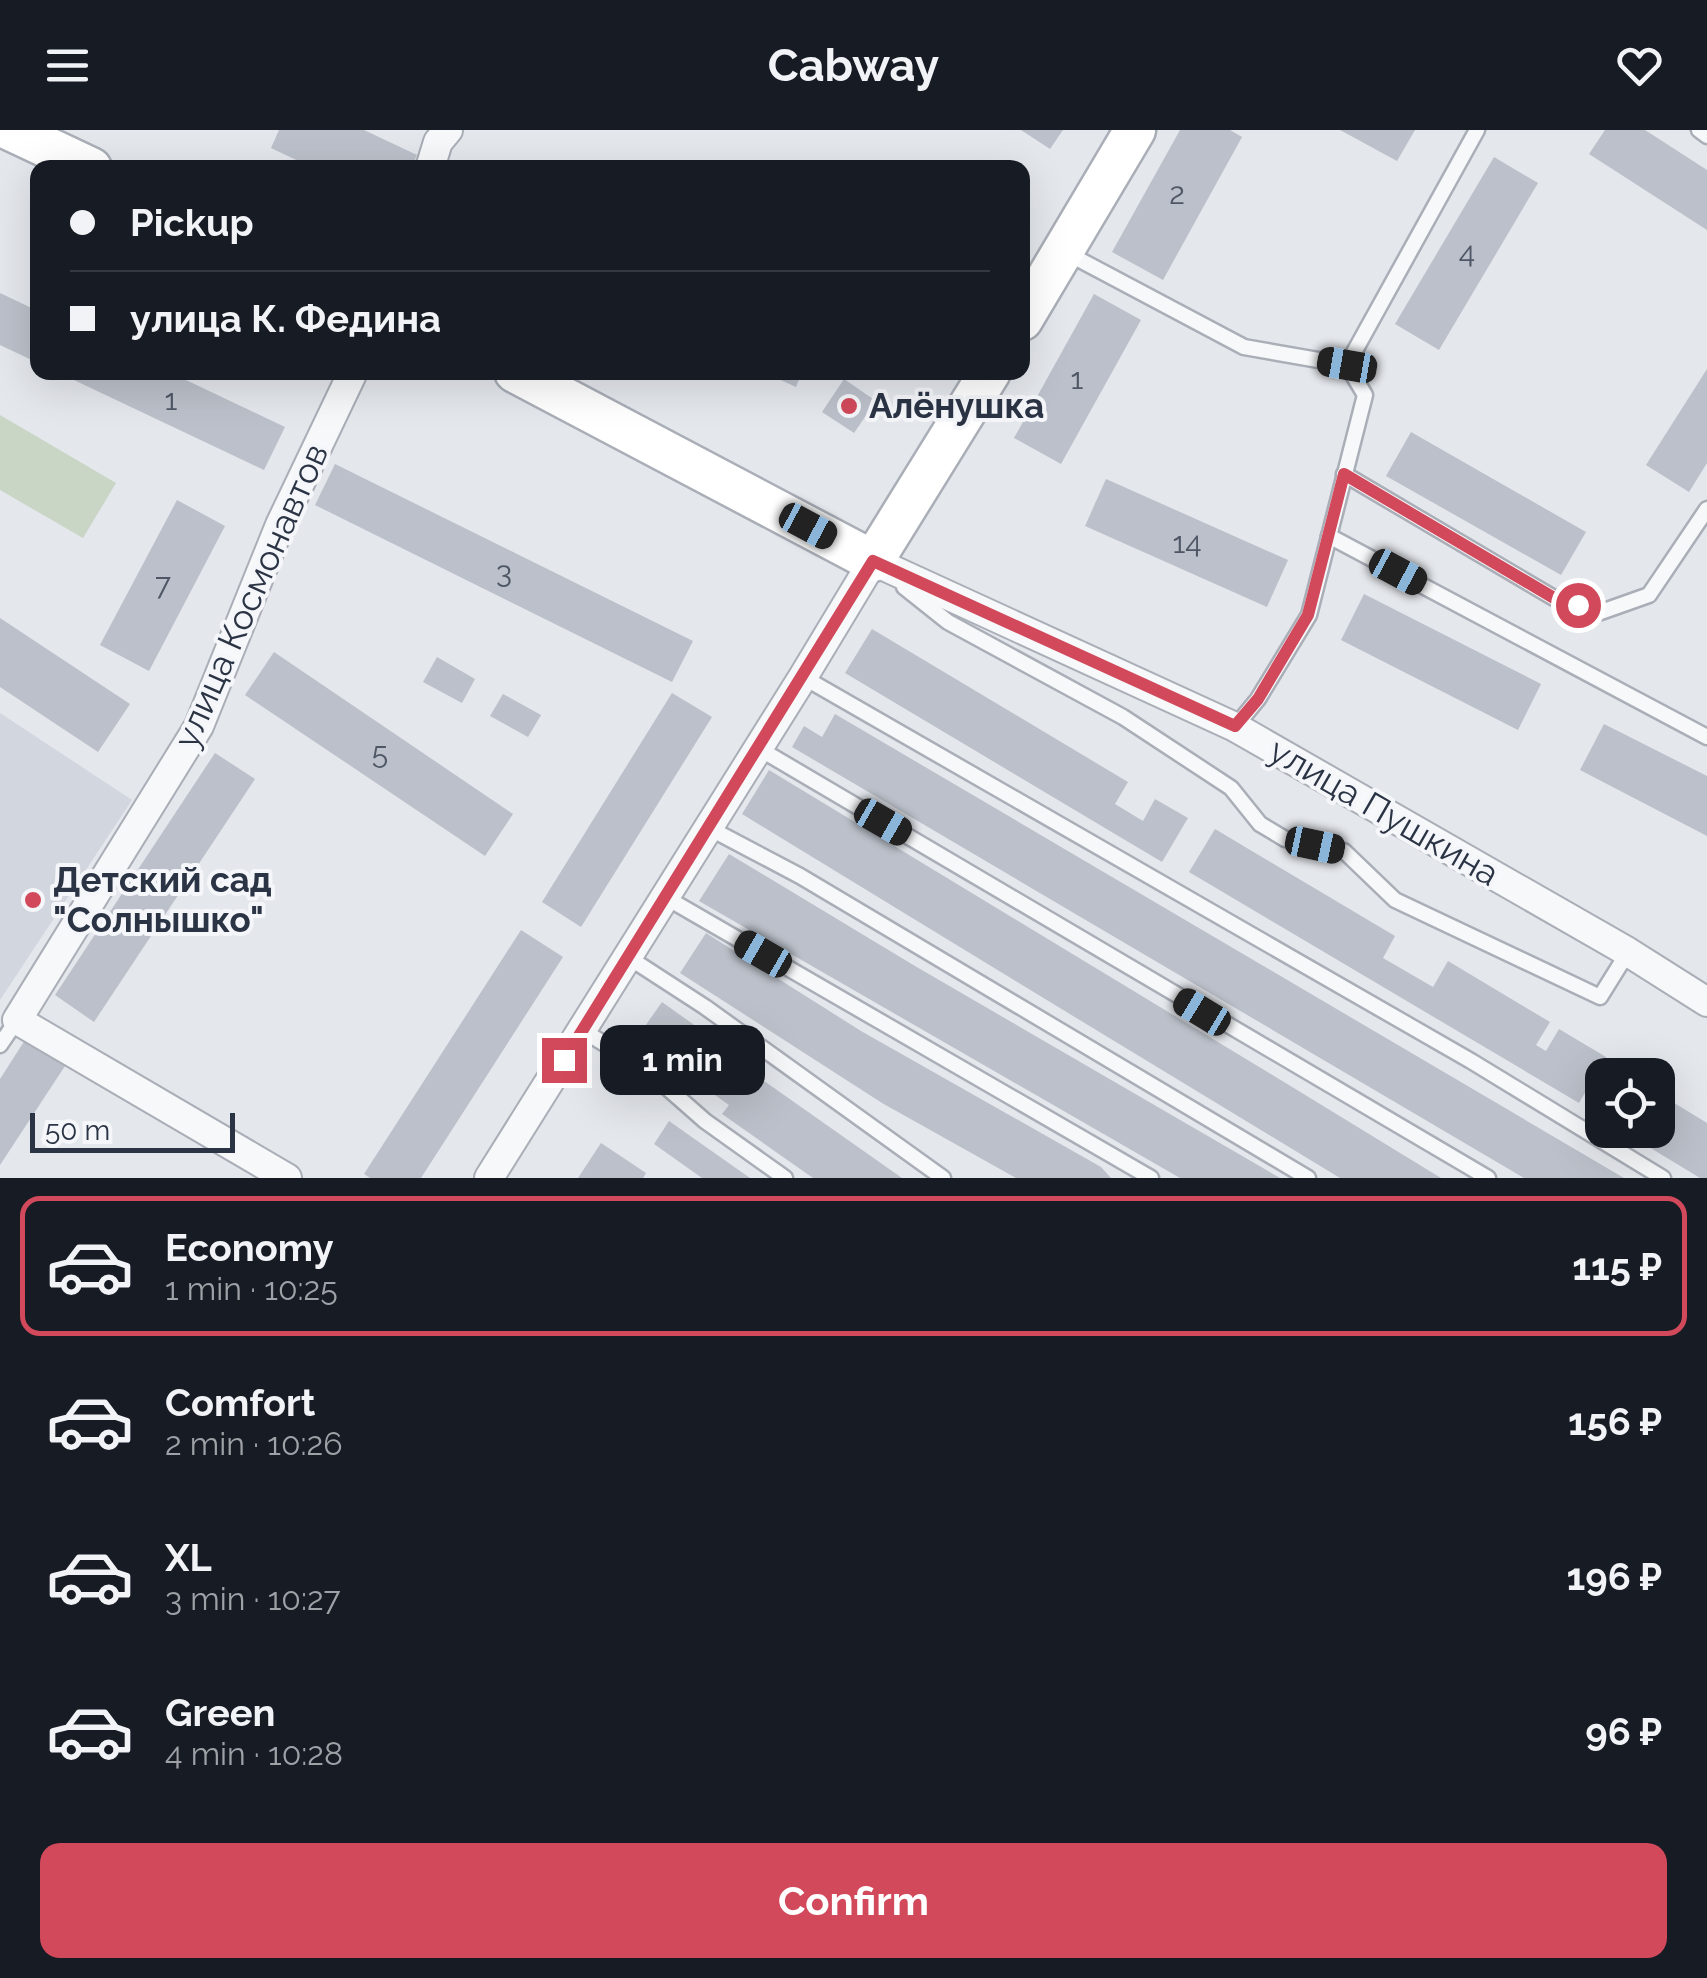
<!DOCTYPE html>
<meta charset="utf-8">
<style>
:root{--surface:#171b24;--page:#20242c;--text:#f1f3f6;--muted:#9ea1a6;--line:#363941;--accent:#d1495b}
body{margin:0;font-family:Raleway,sans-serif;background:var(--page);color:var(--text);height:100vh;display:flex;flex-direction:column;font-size:38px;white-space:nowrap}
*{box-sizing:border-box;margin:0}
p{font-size:32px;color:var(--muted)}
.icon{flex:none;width:55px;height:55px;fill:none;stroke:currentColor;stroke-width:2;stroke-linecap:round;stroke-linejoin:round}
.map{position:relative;height:1048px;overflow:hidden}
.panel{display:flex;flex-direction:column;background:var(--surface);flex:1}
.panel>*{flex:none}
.guide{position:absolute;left:30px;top:30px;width:1000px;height:220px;border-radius:20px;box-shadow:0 10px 40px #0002;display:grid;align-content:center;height:220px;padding:0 40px;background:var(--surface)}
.fabs{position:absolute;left:1585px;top:928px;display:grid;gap:20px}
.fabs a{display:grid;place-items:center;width:90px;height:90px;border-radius:20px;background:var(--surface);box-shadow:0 10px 40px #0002;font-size:50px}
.scale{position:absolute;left:30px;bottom:25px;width:205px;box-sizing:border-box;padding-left:10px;border:5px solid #2b3445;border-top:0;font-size:28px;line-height:35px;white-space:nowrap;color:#2b3445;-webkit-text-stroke:8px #f4f6f9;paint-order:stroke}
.end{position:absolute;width:45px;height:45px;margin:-22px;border:12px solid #d1495b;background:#fff;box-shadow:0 0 0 5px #fff}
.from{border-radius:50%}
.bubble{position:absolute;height:70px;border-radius:20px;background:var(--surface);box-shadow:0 10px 40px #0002;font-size:32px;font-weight:700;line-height:70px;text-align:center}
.car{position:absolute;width:30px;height:60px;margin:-30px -15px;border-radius:12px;box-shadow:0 0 8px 2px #0007;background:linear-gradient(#222 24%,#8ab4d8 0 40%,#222 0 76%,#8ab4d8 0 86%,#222 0)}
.guide b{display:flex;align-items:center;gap:35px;height:95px;font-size:38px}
.guide b+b{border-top:2px solid var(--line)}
.guide i{width:25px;height:25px;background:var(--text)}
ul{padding:18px 0 0;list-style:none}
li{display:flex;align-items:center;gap:30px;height:140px;margin:0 20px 15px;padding:0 20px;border:5px solid transparent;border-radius:20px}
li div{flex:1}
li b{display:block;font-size:38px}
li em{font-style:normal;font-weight:700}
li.current{border-color:var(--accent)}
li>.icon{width:90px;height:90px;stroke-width:1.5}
.button{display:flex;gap:20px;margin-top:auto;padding:20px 40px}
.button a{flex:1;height:115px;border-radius:20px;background:var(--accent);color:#fff;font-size:40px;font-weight:700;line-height:115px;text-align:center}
header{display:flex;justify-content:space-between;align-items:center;height:130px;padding:0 40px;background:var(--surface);font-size:45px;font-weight:700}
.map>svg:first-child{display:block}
.built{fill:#d2d6de}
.green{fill:#c9d6c5}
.building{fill:#bbc0ca}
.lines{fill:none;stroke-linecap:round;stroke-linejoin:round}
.lane-casing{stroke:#a9aeb7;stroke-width:19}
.street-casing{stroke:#a9aeb7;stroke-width:32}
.secondary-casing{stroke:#a9aeb7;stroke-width:45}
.lane{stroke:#f7f8fa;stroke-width:14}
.street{stroke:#f7f8fa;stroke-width:28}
.secondary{stroke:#fff;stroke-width:40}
.route{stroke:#d1495b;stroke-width:12}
.poi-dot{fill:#d1495b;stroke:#f4f6f9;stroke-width:4}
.labels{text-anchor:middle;stroke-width:8;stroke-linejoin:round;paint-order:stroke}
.number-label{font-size:30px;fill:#4f5766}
.poi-label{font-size:35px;font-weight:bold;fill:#2b3445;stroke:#f4f6f9;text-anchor:start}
.street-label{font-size:35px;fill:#2b3445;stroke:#f4f6f9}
</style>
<header><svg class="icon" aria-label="menu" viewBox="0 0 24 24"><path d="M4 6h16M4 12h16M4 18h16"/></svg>Cabway<svg class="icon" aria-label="heart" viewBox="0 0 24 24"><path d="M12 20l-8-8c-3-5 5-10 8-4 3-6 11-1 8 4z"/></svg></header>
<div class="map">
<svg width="1707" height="1048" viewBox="0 0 1707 1048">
<rect width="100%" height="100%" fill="#e4e7ec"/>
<path class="built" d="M0 583 132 670 0 870Z"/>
<path class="green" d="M0 285 116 353 83 408 0 360Z"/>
<g class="building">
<path d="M279 0H364L417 25 411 38H313L271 18Z"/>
<path d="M1021 0H1063L1050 19Z"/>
<path d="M1180 0H1230L1242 7 1163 150 1112 122Z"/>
<path d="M1340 0H1415L1397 31Z"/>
<path d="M1605 0H1645L1707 40V100L1589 24Z"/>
<path d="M1494 27 1538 53 1439 220 1395 194Z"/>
<path d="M0 163 38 181V233L0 215Z"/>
<path d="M1094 164 1141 190 1061 334 1014 308Z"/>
<path d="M1707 239V333L1689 362 1646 335Z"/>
<path d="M57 242H169L285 297 264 340Z"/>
<path d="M763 242H802L796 257Z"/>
<path d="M844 249 876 271 854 303 822 282Z"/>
<path d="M1411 302 1586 402 1561 445 1386 346Z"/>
<path d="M335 334 693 511 672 552 315 375Z"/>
<path d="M1106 349 1288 430 1267 477 1085 396Z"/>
<path d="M177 370 225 396 149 541 100 515Z"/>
<path d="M1364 464 1541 554 1518 600 1341 510Z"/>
<path d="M0 488 130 574 98 622 0 557Z"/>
<path d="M872 499 1128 652 1115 674 1143 691 1155 669 1188 688 1162 732 845 543Z"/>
<path d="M274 522 513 684 485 726 245 565Z"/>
<path d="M437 527 475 549 462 573 423 552Z"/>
<path d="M672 563 712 587 581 797 542 772Z"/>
<path d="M503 564 541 585 528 607 490 586Z"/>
<path d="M835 584 1624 1048H1524L792 617 804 596 822 607Z"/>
<path d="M1604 594 1707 646V706L1580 640Z"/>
<path d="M215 623 255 649 94 892 55 865Z"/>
<path d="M769 640 1302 963 1441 1048H1340L1078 889 742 684Z"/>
<path d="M1215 699 1395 806 1383 828 1433 857 1448 831 1550 892 1536 915 1546 921 1559 899 1606 927 1579 973 1189 742Z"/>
<path d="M729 724 915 836 1280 1048H1180L699 771Z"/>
<path d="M521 800 563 827 421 1048H370L364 1044Z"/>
<path d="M706 803 861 901 1101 1037 1111 1048H1016L882 973 680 843Z"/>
<path d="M662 872 704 902 708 897 757 931 750 941 902 1048H813L722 984 729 975 636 909Z"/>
<path d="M25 910 65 936 0 1035V949Z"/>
<path d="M1671 971 1707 993V1048H1700L1644 1014 1653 1000H1658V993Z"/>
<path d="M669 991 750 1048H702L654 1014Z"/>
<path d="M601 1013 646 1043 643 1048H578Z"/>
</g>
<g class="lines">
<defs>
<g id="lane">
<path d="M1699 0 1707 6"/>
<path d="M1065 122 1244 217 1347 235 1477 0"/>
<path d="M1344 344 1554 468 1601 482 1649 465 1707 379"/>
<path d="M1329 406 1707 607"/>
<path d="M904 457 948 492 1123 587 1231 658 1260 694 1285 709 1344 721 1395 770 1600 867 1628 822"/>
<path d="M803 547 1471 931 1663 1048"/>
<path d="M1235 597 1258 569 1309 485 1365 265 1347 235"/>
<path d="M758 618 1488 1048"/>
<path d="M709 698 800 746 1308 1048"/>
<path d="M665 767 1151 1048"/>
<path d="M628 827 705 877 943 1048"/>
<path d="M582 900 647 940 705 991 785 1048"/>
<path d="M0 915 17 890"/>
</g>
<g id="street">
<path d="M430 38 438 12 448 0"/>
<path d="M287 1048 17 890 199 596 280 395 353 242"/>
<path d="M489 1048 803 547 873 431 1235 597 1628 822 1707 872"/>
</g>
<g id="secondary">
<path d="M10 0 91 38"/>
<path d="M1022 190 1135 0"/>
<path d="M515 242 873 431 990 242"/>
</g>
</defs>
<use href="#lane" class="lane-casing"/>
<use href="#street" class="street-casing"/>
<use href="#secondary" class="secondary-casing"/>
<use href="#lane" class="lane"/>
<use href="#street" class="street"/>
<use href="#secondary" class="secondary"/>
</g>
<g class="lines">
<path class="route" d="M564 930 873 431 1235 596 1258 569 1308 485 1344 344 1554 468 1578 475"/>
</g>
<g class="poi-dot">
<circle cx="849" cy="276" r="10"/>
<circle cx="33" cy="770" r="10"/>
</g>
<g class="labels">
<g class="number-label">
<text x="1177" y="74">2</text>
<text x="1467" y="133">4</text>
<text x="1077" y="259">1</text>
<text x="171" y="280">1</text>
<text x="1187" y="423">14</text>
<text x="504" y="453">3</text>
<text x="163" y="465">7</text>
<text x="380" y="634">5</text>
</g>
<g class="poi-label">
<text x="869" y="288">Алёнушка</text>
<text x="53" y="762">Детский сад<tspan x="53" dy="40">"Солнышко"</tspan></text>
</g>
<g class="street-label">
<text transform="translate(251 466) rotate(-66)" y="12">улица Космонавтов</text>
<text transform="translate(1384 682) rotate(30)" y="12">улица Пушкина</text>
</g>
</g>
</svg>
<div class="fabs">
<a><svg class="icon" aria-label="locate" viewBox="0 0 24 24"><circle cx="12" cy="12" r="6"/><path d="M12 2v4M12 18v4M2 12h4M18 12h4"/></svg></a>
</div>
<div class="scale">50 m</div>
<i class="end from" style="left:1578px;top:475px"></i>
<i class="end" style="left:564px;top:930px"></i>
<div class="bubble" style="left:600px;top:895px;width:165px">1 min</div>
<i class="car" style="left:1347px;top:235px;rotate:280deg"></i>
<i class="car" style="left:808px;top:396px;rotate:118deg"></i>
<i class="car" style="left:1398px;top:442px;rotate:118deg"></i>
<i class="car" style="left:883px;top:692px;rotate:120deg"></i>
<i class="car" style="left:1315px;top:715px;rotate:102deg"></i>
<i class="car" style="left:763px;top:824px;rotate:300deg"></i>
<i class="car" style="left:1202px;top:882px;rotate:301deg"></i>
<div class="guide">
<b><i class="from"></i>Pickup</b>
<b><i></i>улица К. Федина</b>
</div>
</div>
<section class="panel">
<ul>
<li class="current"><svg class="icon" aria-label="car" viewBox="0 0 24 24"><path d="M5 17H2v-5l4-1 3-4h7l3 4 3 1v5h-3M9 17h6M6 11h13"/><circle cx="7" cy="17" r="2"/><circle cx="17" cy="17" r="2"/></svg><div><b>Economy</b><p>1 min · 10:25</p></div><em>115 ₽</em></li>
<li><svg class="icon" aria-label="car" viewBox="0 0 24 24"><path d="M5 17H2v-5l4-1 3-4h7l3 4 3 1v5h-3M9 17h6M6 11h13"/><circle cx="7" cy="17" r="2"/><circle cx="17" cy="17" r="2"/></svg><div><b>Comfort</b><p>2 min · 10:26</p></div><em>156 ₽</em></li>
<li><svg class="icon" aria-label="car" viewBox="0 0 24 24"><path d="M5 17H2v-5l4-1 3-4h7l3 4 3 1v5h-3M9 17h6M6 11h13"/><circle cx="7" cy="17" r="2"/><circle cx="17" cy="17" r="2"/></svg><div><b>XL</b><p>3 min · 10:27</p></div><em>196 ₽</em></li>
<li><svg class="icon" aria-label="car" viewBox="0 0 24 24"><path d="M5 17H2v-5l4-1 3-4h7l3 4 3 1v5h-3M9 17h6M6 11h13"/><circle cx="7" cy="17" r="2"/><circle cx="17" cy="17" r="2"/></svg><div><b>Green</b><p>4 min · 10:28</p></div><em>96 ₽</em></li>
</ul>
<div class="button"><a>Confirm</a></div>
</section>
